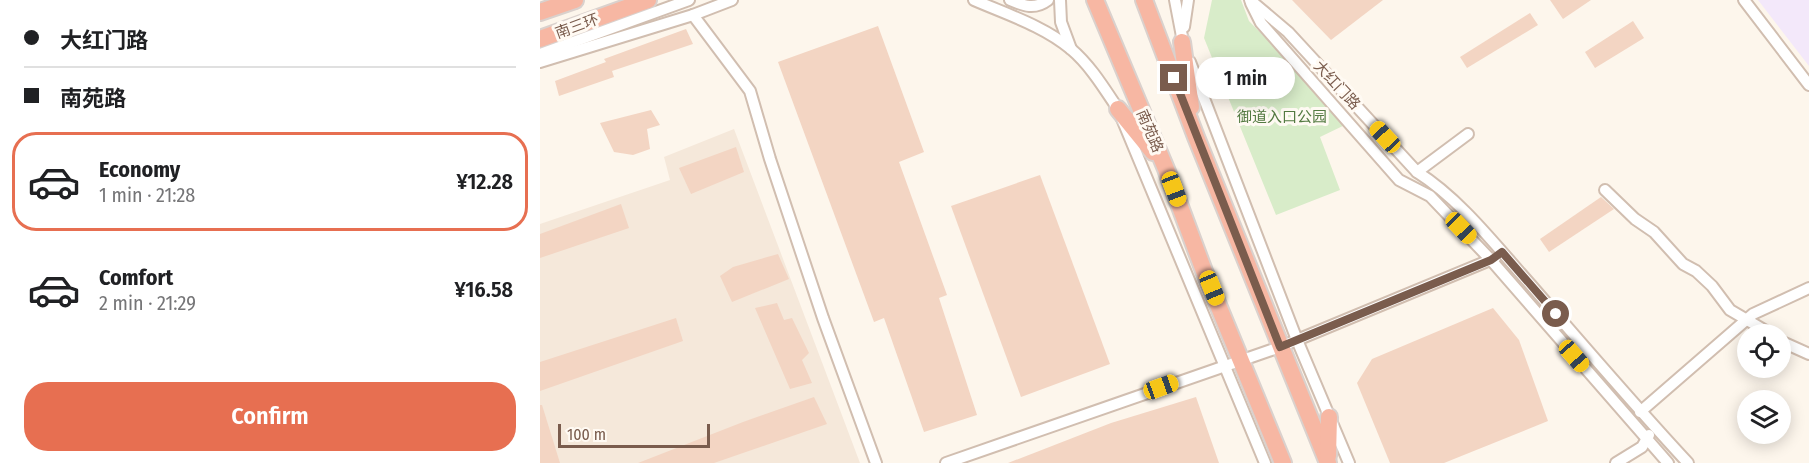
<!DOCTYPE html>
<meta charset="utf-8">
<style>
:root{--surface:#fff;--page:#f2f2f2;--text:#202124;--muted:#757577;--line:#e0e0e0;--accent:#e76f51}
body{margin:0;font-family:"Fira Sans Condensed","Noto Sans SC",sans-serif;background:var(--page);color:var(--text);height:100vh;display:flex;flex-direction:column;font-size:22px;white-space:nowrap}
*{box-sizing:border-box;margin:0}
p{font-size:20px;color:var(--muted)}
.icon{flex:none;width:33px;height:33px;fill:none;stroke:currentColor;stroke-width:2;stroke-linecap:round;stroke-linejoin:round}
.map{position:relative;flex:1;overflow:hidden}
.details{display:flex;flex-direction:column;background:var(--surface);width:540px}
.details>*{flex:none}
.banner{display:grid;align-content:center;height:132px;padding:0 24px;background:var(--surface)}
.buttons{position:absolute;left:1197px;top:324px;display:grid;gap:12px}
.buttons a{display:grid;place-items:center;width:54px;height:54px;border-radius:50%;background:var(--surface);box-shadow:0 3px 15px #0003;font-size:30px}
.scale{position:absolute;left:18px;bottom:15px;width:152px;box-sizing:border-box;padding-left:6px;border:3px solid #7a5c4d;border-top:0;font-size:16px;line-height:21px;white-space:nowrap;color:#7a5c4d;-webkit-text-stroke:4px #fffaf3;paint-order:stroke}
.end{position:absolute;width:27px;height:27px;margin:-14px;border:8px solid #7a5c4d;background:#fff;box-shadow:0 0 0 3px #fff}
.from{border-radius:50%}
.bubble{position:absolute;height:42px;border-radius:21px;background:var(--surface);box-shadow:0 3px 15px #0003;font-size:20px;font-weight:600;line-height:42px;text-align:center}
.car{position:absolute;width:18px;height:36px;margin:-18px -9px;border-radius:8px;box-shadow:0 0 4px 2px #0007;background:linear-gradient(#f5c518 24%,#345 0 40%,#f5c518 0 76%,#345 0 86%,#f5c518 0)}
.banner b{display:flex;align-items:center;gap:21px;height:57px;font-size:22px}
.banner b+b{border-top:2px solid var(--line)}
.banner i{width:15px;height:15px;background:var(--text)}
ul{padding:0;list-style:none}
li{display:flex;align-items:center;gap:18px;height:99px;margin:0 12px 9px;padding:0 12px;border:3px solid transparent;border-radius:24px}
li div{flex:1}
li b{display:block;font-size:22px}
li em{font-style:normal;font-weight:600}
li.selected{border-color:var(--accent)}
li>.icon{width:54px;height:54px;stroke-width:1.5}
.cta{display:flex;gap:12px;margin-top:auto;padding:12px 24px}
.cta a{flex:1;height:69px;border-radius:24px;background:var(--accent);color:#fff;font-size:24px;font-weight:600;line-height:69px;text-align:center}
main{display:flex;flex:1;min-height:0}
.map>svg:first-child{display:block}
.residential{fill:#f5e8da}
.education{fill:#f3e8fa}
.green{fill:#d8ecc9}
.building{fill:#f3d5c3}
.lines{fill:none;stroke-linecap:round;stroke-linejoin:round}
.minor-casing{stroke:#d1beb0;stroke-width:14}
.highway-casing{stroke:#dad1cd;stroke-width:20}
.minor{stroke:#fff;stroke-width:10}
.highway{stroke:#f7b7a3;stroke-width:16}
.route{stroke:#7a5c4d;stroke-width:8}
.labels{text-anchor:middle;stroke-width:6;stroke-linejoin:round;paint-order:stroke}
.street-label{font-size:15px;fill:#7a5c4d;stroke:#fffaf3}
.park-label{font-size:15px;fill:#537a41;stroke:#fffaf3}
</style>
<main>
<section class="details">
<div class="banner">
<b><i class="from"></i>大红门路</b>
<b><i></i>南苑路</b>
</div>
<ul>
<li class="selected"><svg class="icon" aria-label="car" viewBox="0 0 24 24"><path d="M5 17H2v-5l4-1 3-4h7l3 4 3 1v5h-3M9 17h6M6 11h13"/><circle cx="7" cy="17" r="2"/><circle cx="17" cy="17" r="2"/></svg><div><b>Economy</b><p>1 min · 21:28</p></div><em>¥12.28</em></li>
<li><svg class="icon" aria-label="car" viewBox="0 0 24 24"><path d="M5 17H2v-5l4-1 3-4h7l3 4 3 1v5h-3M9 17h6M6 11h13"/><circle cx="7" cy="17" r="2"/><circle cx="17" cy="17" r="2"/></svg><div><b>Comfort</b><p>2 min · 21:29</p></div><em>¥16.58</em></li>
</ul>
<div class="cta"><a>Confirm</a></div>
</section>
<div class="map">
<svg width="1269" height="463" viewBox="0 0 1269 463">
<rect width="100%" height="100%" fill="#fdf6ec"/>
<path class="residential" d="M194 129 320 463H0V224L130 180 124 157Z"/>
<path class="education" d="M1218 0H1269V66Z"/>
<path class="green" d="M672 0H701L709 21 809 123 780 137 800 190 736 215 664 38Z"/>
<g class="building">
<path d="M752 0H843L791 40Z"/>
<path d="M1010 0H1051L1023 19Z"/>
<path d="M990 13 998 25 927 68 920 57Z"/>
<path d="M1093 21 1104 38 1055 68 1045 52Z"/>
<path d="M338 26 384 152 359 162 407 295 399 298 437 415 384 432 344 318 334 322 238 62Z"/>
<path d="M146 29 153 44 72 71 74 77 19 96 15 81 66 62 64 59Z"/>
<path d="M111 110 120 125 107 129 110 149 93 155 74 152 60 123Z"/>
<path d="M196 147 204 172 151 194 139 168Z"/>
<path d="M500 175 570 364 481 397 411 206Z"/>
<path d="M1061 197 1074 209 1009 252 1000 239Z"/>
<path d="M81 204 89 228 0 258V234Z"/>
<path d="M238 254 249 279 192 302 180 276 193 267Z"/>
<path d="M237 303 244 320 252 318 269 353 262 360 272 383 250 389 215 308Z"/>
<path d="M953 308 979 340 1008 421 904 463H850L817 383 832 359Z"/>
<path d="M136 318 143 341 0 391V362Z"/>
<path d="M274 397 287 424 174 463H98L203 422Z"/>
<path d="M656 397 679 463H468L571 423Z"/>
<path d="M0 405H2L20 463H0Z"/>
</g>
<g class="lines">
<defs>
<g id="minor">
<path d="M434 0C466 14 504 26 531 49 550 65 564 88 578 109L725 463"/>
<path d="M470 0C484 6 495 10 508 0"/>
<path d="M520 0 521 22 531 49"/>
<path d="M635 0 644 47"/>
<path d="M710 0 748 32 877 172C920 199 956 246 990 284 1042 344 1094 405 1148 463"/>
<path d="M1204 0 1269 85"/>
<path d="M711 3 721 23 859 180 890 196 951 260 1128 463"/>
<path d="M153 15 210 91 230 159 283 318 336 463"/>
<path d="M644 27 648 0"/>
<path d="M0 54 149 0"/>
<path d="M0 62 153 15 192 0"/>
<path d="M650 62 757 340 809 463"/>
<path d="M877 172 928 134"/>
<path d="M1065 190 1095 219 1114 232 1143 264 1156 271 1172 286 1190 310 1231 334"/>
<path d="M1240 341 1269 354"/>
<path d="M1100 412 1213 314 1269 288"/>
<path d="M406 463 740 347 955 258"/>
<path d="M1076 463 1102 447 1109 435"/>
</g>
<g id="highway">
<path d="M555 0 626 169 664 271 743 463"/>
<path d="M604 0 656 137 788 463"/>
<path d="M0 12 35 0"/>
<path d="M0 39 108 0"/>
<path d="M642 42 651 107"/>
<path d="M578 109 613 152"/>
<path d="M788 456 789 417"/>
</g>
</defs>
<use href="#minor" class="minor-casing"/>
<use href="#highway" class="highway-casing"/>
<use href="#minor" class="minor"/>
<use href="#highway" class="highway"/>
</g>
<g class="lines">
<path class="route" d="M634 78 740 347 951 260 962 252 1016 314"/>
</g>
<g class="labels">
<g class="street-label">
<text transform="translate(37 26) rotate(-20)" y="5">南三环</text>
<text transform="translate(797 85) rotate(47)" y="5">大红门路</text>
<text transform="translate(610 131) rotate(67)" y="5">南苑路</text>
</g>
<g class="park-label">
<text x="742" y="122">御道入口公园</text>
</g>
</g>
</svg>
<div class="buttons">
<a><svg class="icon" aria-label="locate" viewBox="0 0 24 24"><circle cx="12" cy="12" r="6"/><path d="M12 2v4M12 18v4M2 12h4M18 12h4"/></svg></a>
<a><svg class="icon" aria-label="layers" viewBox="0 0 24 24"><path d="M12 4l9 5-9 5-9-5zM3 14l9 5 9-5"/></svg></a>
</div>
<div class="scale">100 m</div>
<i class="end from" style="left:1016px;top:314px"></i>
<i class="end" style="left:634px;top:78px"></i>
<div class="bubble" style="left:656px;top:57px;width:99px">1 min</div>
<i class="car" style="left:845px;top:137px;rotate:317deg"></i>
<i class="car" style="left:634px;top:189px;rotate:159deg"></i>
<i class="car" style="left:921px;top:228px;rotate:136deg"></i>
<i class="car" style="left:672px;top:288px;rotate:158deg"></i>
<i class="car" style="left:1034px;top:356px;rotate:139deg"></i>
<i class="car" style="left:621px;top:387px;rotate:70deg"></i>
</div>
</main>
